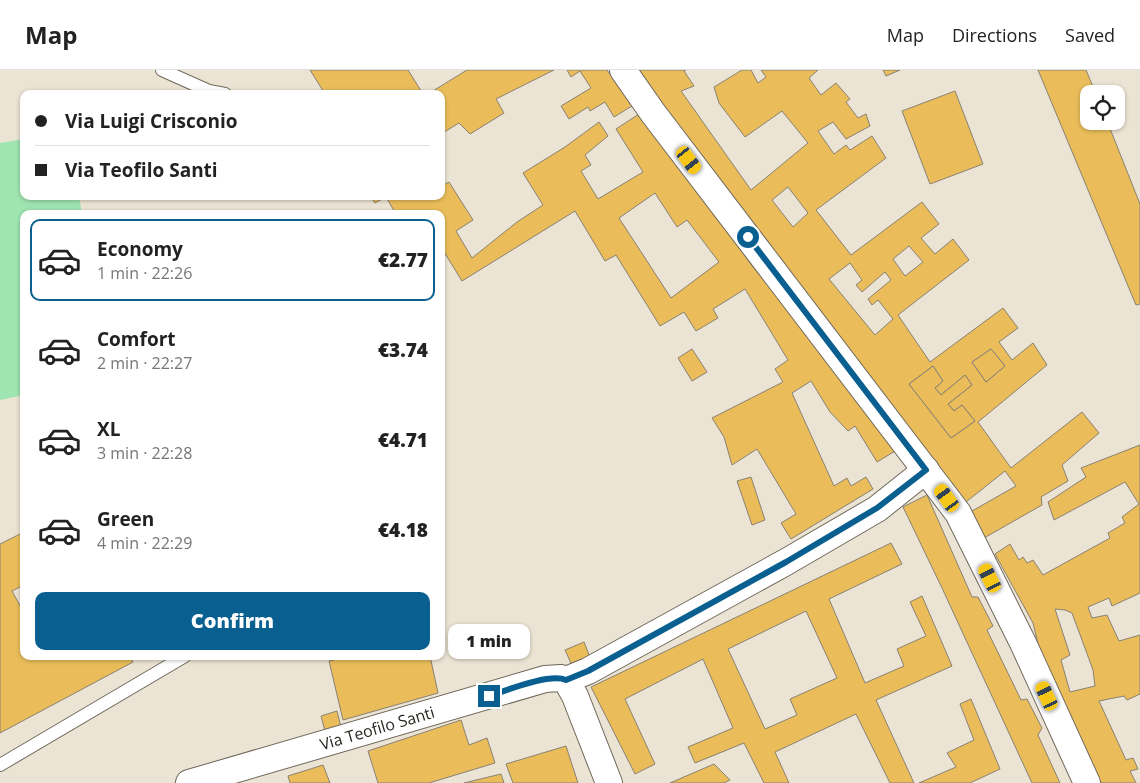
<!DOCTYPE html>
<meta charset="utf-8">
<style>
:root{--surface:#fff;--page:#f2f2f2;--text:#222;--muted:#767676;--line:#e0e0e0;--accent:#095f90}
body{margin:0;font-family:"Open Sans",sans-serif;background:var(--page);color:var(--text);height:100vh;display:flex;flex-direction:column;font-size:19px;white-space:nowrap}
*{box-sizing:border-box;margin:0}
p{font-size:16px;color:var(--muted)}
.icon{flex:none;width:28px;height:28px;fill:none;stroke:currentColor;stroke-width:2;stroke-linecap:round;stroke-linejoin:round}
.map{position:relative;flex:1;overflow:hidden}
.sheet{position:absolute;left:20px;top:140px;width:425px;height:450px;display:flex;flex-direction:column;background:var(--surface);border-radius:10px;box-shadow:0 1px 4px #0004}
.sheet>*{flex:none}
.guide{position:absolute;left:20px;top:20px;width:425px;height:110px;border-radius:10px;box-shadow:0 1px 4px #0004;display:grid;align-content:center;height:110px;padding:0 15px;background:var(--surface)}
.tools{position:absolute;left:1080px;top:15px;display:grid;gap:10px}
.tools a{display:grid;place-items:center;width:45px;height:45px;border-radius:10px;background:var(--surface);box-shadow:0 1px 4px #0004;font-size:25px}
.end{position:absolute;width:22px;height:22px;margin:-11px;border:6px solid #095f90;background:#fff;box-shadow:0 0 0 2px #fff}
.from{border-radius:50%}
.bubble{position:absolute;height:35px;border-radius:10px;background:var(--surface);box-shadow:0 1px 4px #0004;font-size:16px;font-weight:800;line-height:35px;text-align:center}
.car{position:absolute;width:15px;height:30px;margin:-15px -8px;border-radius:6px;box-shadow:0 0 4px 1px #0007;background:linear-gradient(#f5c518 24%,#345 0 40%,#f5c518 0 76%,#345 0 86%,#f5c518 0)}
.guide b{display:flex;align-items:center;gap:18px;height:48px;font-size:19px}
.guide b+b{border-top:1px solid var(--line)}
.guide i{width:12px;height:12px;background:var(--text)}
ul{padding:9px 0 0;list-style:none}
li{display:flex;align-items:center;gap:15px;height:82px;margin:0 10px 8px;padding:0 5px;border:2px solid transparent;border-radius:10px}
li div{flex:1}
li b{display:block;font-size:19px}
li em{font-style:normal;font-weight:800}
li.on{border-color:var(--accent)}
li>.icon{width:45px;height:45px;stroke-width:1.5}
.cta{display:flex;gap:10px;margin-top:auto;padding:10px 15px}
.cta a{flex:1;height:58px;border-radius:10px;background:var(--accent);color:#fff;font-size:20px;font-weight:800;line-height:58px;text-align:center}
header{display:flex;align-items:center;gap:30px;box-sizing:border-box;height:70px;padding:0 25px;background:var(--surface);border-bottom:1px solid var(--line)}
header strong{font-size:24px}
nav{display:flex;gap:28px;margin-inline-start:auto;font-size:18px}
.map>svg:first-child{display:block}
.green{fill:#9fe5b1}
.building{fill:#eabd5a;stroke:#888173;fill-rule:evenodd}
.lines{fill:none;stroke-linecap:round;stroke-linejoin:round}
.lane-casing{stroke:#6f685b;stroke-width:14}
.street-casing{stroke:#6f685b;stroke-width:28}
.lane{stroke:#fff;stroke-width:12}
.street{stroke:#fff;stroke-width:26}
.route{stroke:#095f90;stroke-width:6}
.labels{text-anchor:middle;stroke-width:4;stroke-linejoin:round;paint-order:stroke}
.street-label{font-size:16px;fill:#292620;stroke:#f8f0e0}
</style>
<header>
<strong>Map</strong>
<nav><a>Map</a><a>Directions</a><a>Saved</a></nav>
</header>
<div class="map">
<svg width="1140" height="713" viewBox="0 0 1140 713">
<rect width="100%" height="100%" fill="#ebe3d3"/>
<path class="green" d="M24 69V126H79L82 144H24V325L0 330V73Z"/>
<g class="building">
<path d="M310 0H408L423 24H325Z"/>
<path d="M467 0H554L496 29 504 43 470 64 459 53 441 64V24H428Z"/>
<path d="M567 0H607L632 36 614 47 605 32 590 41 588 37 569 49 561 36 591 18 580 1 571 7Z"/>
<path d="M634 0H686L684 1 694 16 681 21 751 120 808 73 782 41 745 67 719 33 714 17 742 0H751L758 13 766 7 761 0H818L809 8 821 25 836 13 850 29 846 32 858 48 866 44 870 56 846 69 833 52 818 61 834 84 846 75 850 80 872 66 886 88 816 140 851 185 922 132 939 154 921 168 935 184 953 169 969 190 898 245 930 292 1003 238 1018 258 999 272 1012 290 1033 273 1047 295 978 352 1011 398 1082 342 1099 363 1062 395 1068 411 1041 427 1042 435 984 468 972 441 1016 416 1005 401 966 432ZM788 117 808 143 793 157 772 130ZM909 176 923 192 905 206 893 189ZM850 193 862 210 856 215 862 222 885 202 891 210 868 229 872 235 878 230 893 249 875 265 829 209ZM991 279 1005 296 986 312 972 292ZM933 296 943 311 935 318 941 325 965 305 972 315 948 334 954 341 962 335 975 351 951 368 909 314Z"/>
<path d="M883 0H900L886 6Z"/>
<path d="M1038 0H1086L1096 24H1089V51H1107L1140 134V234L1136 235Z"/>
<path d="M955 21 983 94 930 114 902 41Z"/>
<path d="M639 44 754 198 900 378 877 392 855 356 848 361 830 342 811 311 792 323 834 416 847 408 851 416 866 407 873 419 791 469 781 453 796 444 757 379 732 395 724 367 712 348 783 312 775 299 788 290 745 219 713 239 718 248 696 261 684 242 660 256 616 185 605 191 575 141 462 211 441 177V144H396L386 127 375 133 370 126H441V116L449 112 473 150 456 161 472 188 517 152 543 135 523 103 565 77 599 52 608 66 585 85 591 95 581 101 598 129 643 102 616 59ZM655 123 677 157 687 150 719 192 671 228 619 148Z"/>
<path d="M692 279 707 302 692 311 678 288Z"/>
<path d="M991 279 1005 296 986 312 972 292Z"/>
<path d="M933 296 943 311 935 318 941 325 965 305 972 315 948 334 954 341 962 335 975 351 951 368 909 314Z"/>
<path d="M1140 375V523L1112 536 1109 528 1088 537 1092 548 1107 545 1119 571 1140 565V624L1127 630 1124 626 1099 631 1126 690 1133 688 1138 699 1130 701 1136 713H1094L1039 578 1033 553 995 484 1010 474 1019 490 1023 487 1027 493 1033 490 1043 505 1110 468 1108 463 1125 453 1122 447 1139 434 1125 412 1054 450 1048 432 1086 407 1081 398ZM1055 539 1065 540 1072 543 1093 600 1095 616 1070 622 1061 590 1070 585Z"/>
<path d="M751 407 765 450 752 455 737 411Z"/>
<path d="M927 425 972 527H978L993 556 987 560 1021 630 1027 629 1042 658 1038 665 1060 713H1032L942 518 903 437Z"/>
<path d="M24 462V515L12 521 24 543V586H130L133 592 0 663V474Z"/>
<path d="M891 473 902 494 829 529 865 613 904 596 897 579 926 566 910 532 922 526 952 596 876 630 914 713H890L856 644 775 682 789 713H764L744 673 695 693 688 677 733 658 703 589 625 629 655 694 635 704 591 617ZM806 541 837 608 790 629 797 645 765 659 728 579Z"/>
<path d="M584 572 592 592 574 600 565 580Z"/>
<path d="M349 586H430L438 623 343 650 329 591Z"/>
<path d="M971 629 1000 699 970 713H919L956 697 947 683 974 670 960 634Z"/>
<path d="M337 641 341 657 325 661 321 646Z"/>
<path d="M461 650 469 675 487 668 495 693 429 713H378L368 681Z"/>
<path d="M566 676 578 713H513L506 694Z"/>
<path d="M714 694 730 710 724 713H670Z"/>
<path d="M323 695 330 713H290L288 706Z"/>
<path d="M501 704 504 713H464Z"/>
</g>
<g class="lines">
<defs>
<g id="lane">
<path d="M162 0 209 21 225 24"/>
<path d="M0 695 185 586"/>
</g>
<g id="street">
<path d="M623 0 653 43 958 443 1023 573 1087 713"/>
<path d="M566 610 588 601 786 492 877 439 926 400"/>
<path d="M566 610 575 626 609 713"/>
<path id="s1" d="M189 713 545 609 561 608 566 610"/>
</g>
</defs>
<use href="#lane" class="lane-casing"/>
<use href="#street" class="street-casing"/>
<use href="#lane" class="lane"/>
<use href="#street" class="street"/>
</g>
<g class="lines">
<path class="route" d="M489 626C507 620 550 603 566 610L588 601 786 492 877 438 926 400 748 167"/>
</g>
<g class="labels">
<g class="street-label">
<text dy="6" stroke="none"><textPath href="#s1" startOffset="196">Via Teofilo Santi</textPath></text>
</g>
</g>
</svg>
<div class="tools">
<a><svg class="icon" aria-label="locate" viewBox="0 0 24 24"><circle cx="12" cy="12" r="6"/><path d="M12 2v4M12 18v4M2 12h4M18 12h4"/></svg></a>
</div>
<i class="end from" style="left:748px;top:167px"></i>
<i class="end" style="left:489px;top:626px"></i>
<div class="bubble" style="left:448px;top:554px;width:82px">1 min</div>
<i class="car" style="left:689px;top:90px;rotate:143deg"></i>
<i class="car" style="left:947px;top:428px;rotate:324deg"></i>
<i class="car" style="left:990px;top:508px;rotate:333deg"></i>
<i class="car" style="left:1047px;top:626px;rotate:335deg"></i>
<div class="guide">
<b><i class="from"></i>Via Luigi Crisconio</b>
<b><i></i>Via Teofilo Santi</b>
</div>
<section class="sheet">
<ul>
<li class="on"><svg class="icon" aria-label="car" viewBox="0 0 24 24"><path d="M5 17H2v-5l4-1 3-4h7l3 4 3 1v5h-3M9 17h6M6 11h13"/><circle cx="7" cy="17" r="2"/><circle cx="17" cy="17" r="2"/></svg><div><b>Economy</b><p>1 min · 22:26</p></div><em>€2.77</em></li>
<li><svg class="icon" aria-label="car" viewBox="0 0 24 24"><path d="M5 17H2v-5l4-1 3-4h7l3 4 3 1v5h-3M9 17h6M6 11h13"/><circle cx="7" cy="17" r="2"/><circle cx="17" cy="17" r="2"/></svg><div><b>Comfort</b><p>2 min · 22:27</p></div><em>€3.74</em></li>
<li><svg class="icon" aria-label="car" viewBox="0 0 24 24"><path d="M5 17H2v-5l4-1 3-4h7l3 4 3 1v5h-3M9 17h6M6 11h13"/><circle cx="7" cy="17" r="2"/><circle cx="17" cy="17" r="2"/></svg><div><b>XL</b><p>3 min · 22:28</p></div><em>€4.71</em></li>
<li><svg class="icon" aria-label="car" viewBox="0 0 24 24"><path d="M5 17H2v-5l4-1 3-4h7l3 4 3 1v5h-3M9 17h6M6 11h13"/><circle cx="7" cy="17" r="2"/><circle cx="17" cy="17" r="2"/></svg><div><b>Green</b><p>4 min · 22:29</p></div><em>€4.18</em></li>
</ul>
<div class="cta"><a>Confirm</a></div>
</section>
</div>
